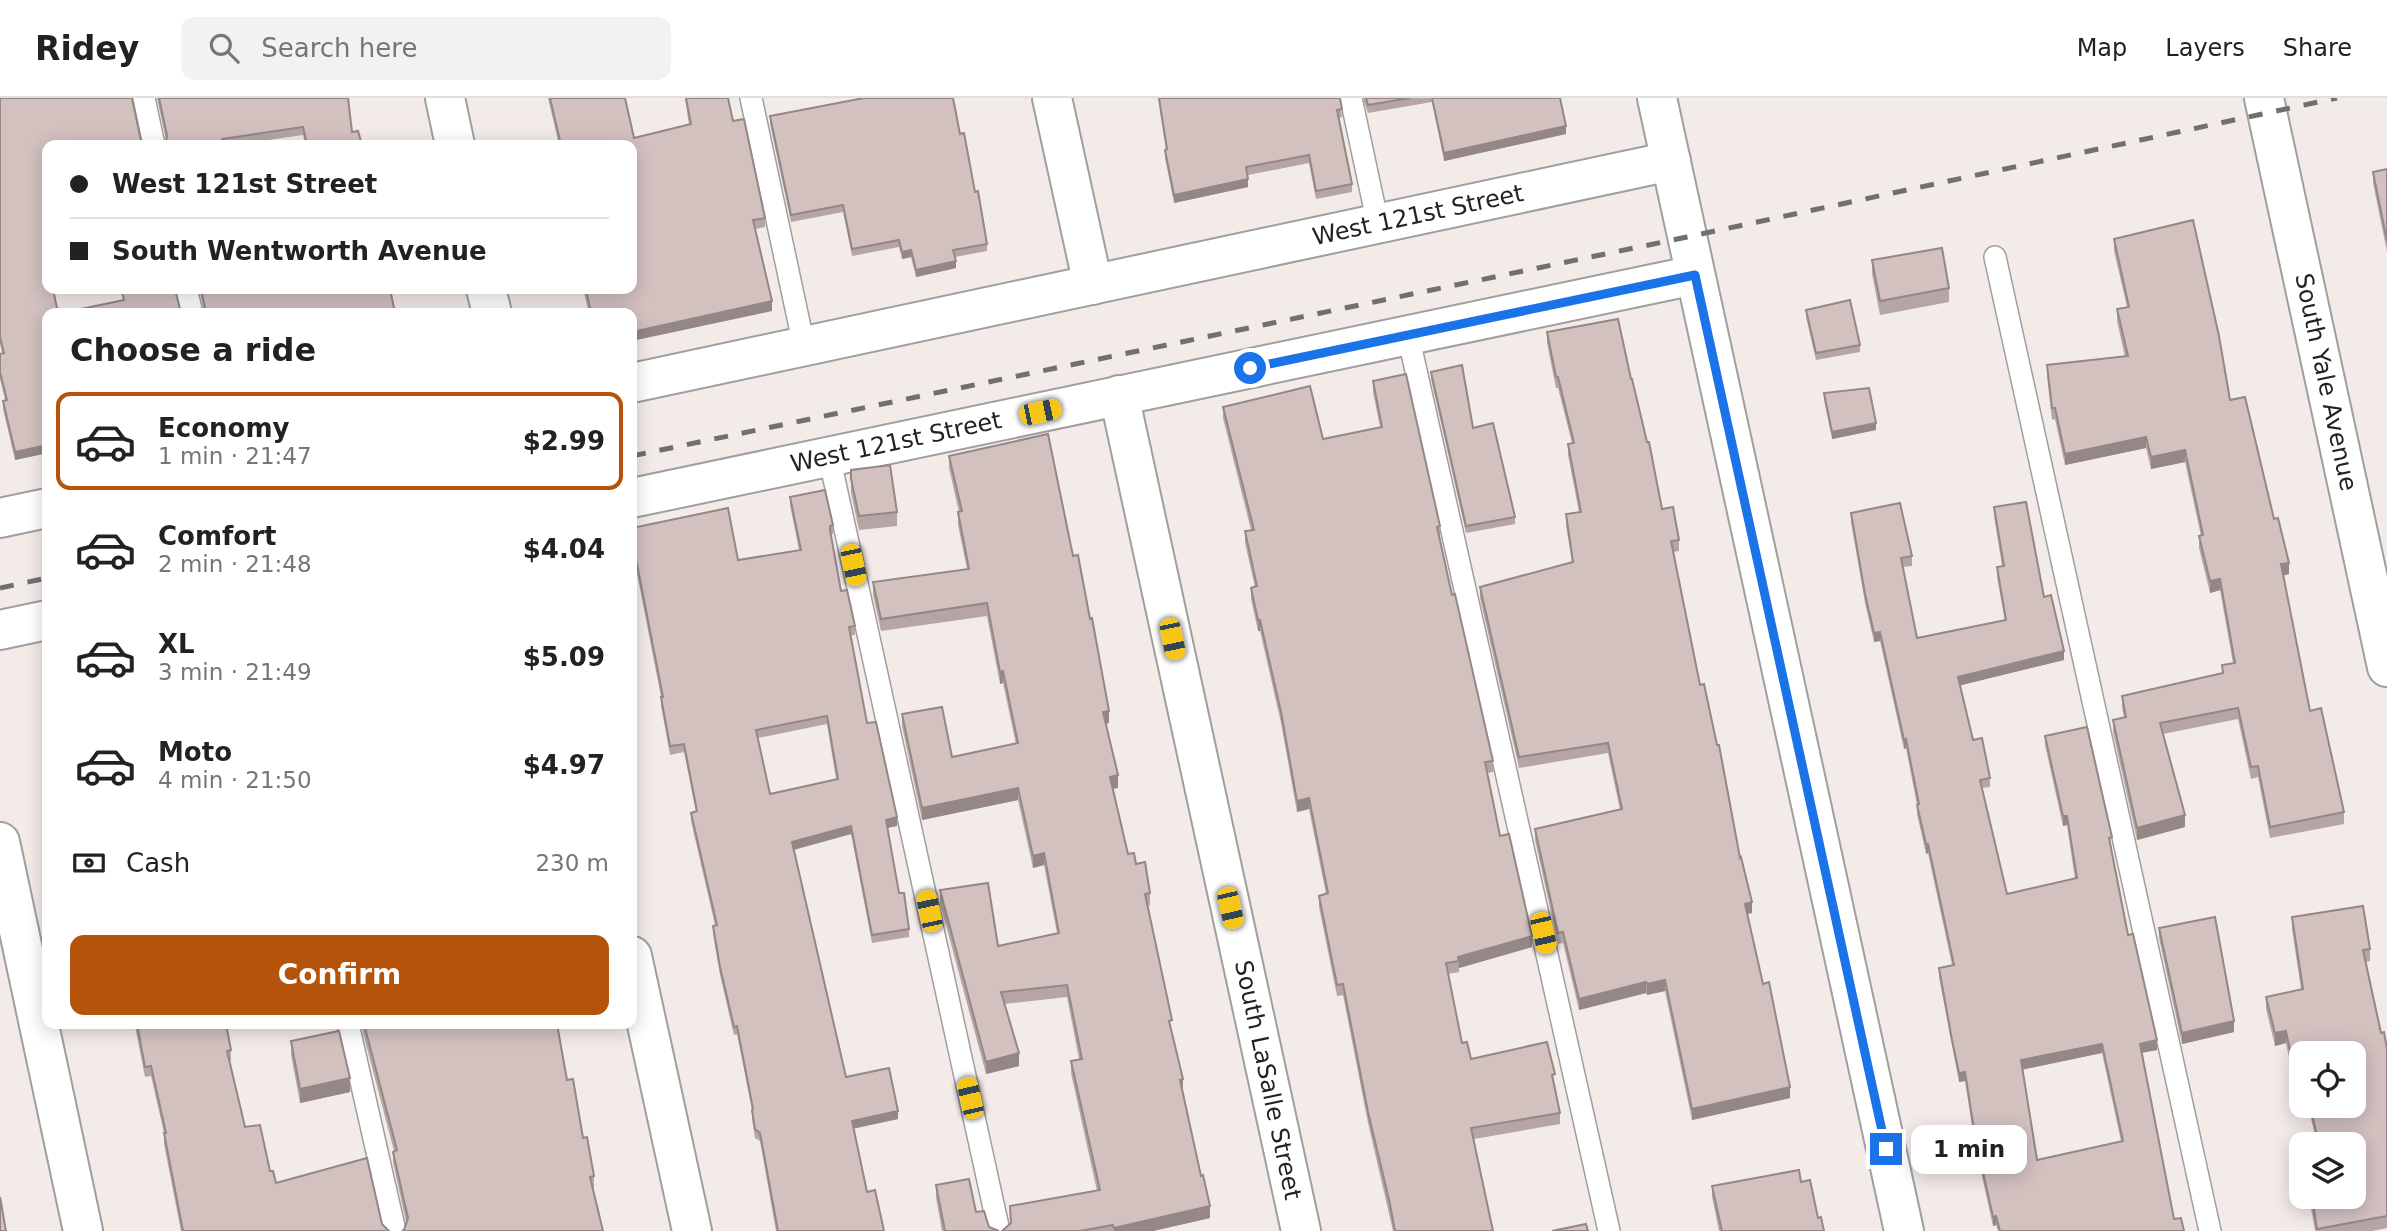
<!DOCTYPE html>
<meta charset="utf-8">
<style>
:root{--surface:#fff;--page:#f2f2f2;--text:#222;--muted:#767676;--line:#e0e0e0;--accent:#b45309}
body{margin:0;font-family:"DejaVu Sans",sans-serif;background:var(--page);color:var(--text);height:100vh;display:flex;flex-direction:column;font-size:26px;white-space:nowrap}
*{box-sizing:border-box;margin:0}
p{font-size:23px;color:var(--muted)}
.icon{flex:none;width:38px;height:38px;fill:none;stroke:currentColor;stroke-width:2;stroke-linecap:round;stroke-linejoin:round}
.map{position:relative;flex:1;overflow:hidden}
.side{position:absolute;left:42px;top:210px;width:595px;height:721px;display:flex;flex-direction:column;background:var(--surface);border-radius:14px;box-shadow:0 4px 18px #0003}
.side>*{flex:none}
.guide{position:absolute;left:42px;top:42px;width:595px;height:154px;border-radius:14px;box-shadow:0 4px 18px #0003;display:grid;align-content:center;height:154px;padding:0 28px;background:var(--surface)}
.controls{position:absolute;left:2289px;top:943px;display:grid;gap:14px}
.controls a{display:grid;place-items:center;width:77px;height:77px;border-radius:14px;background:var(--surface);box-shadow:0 4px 18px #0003;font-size:35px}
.end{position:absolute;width:32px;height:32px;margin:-16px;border:9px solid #1a73e8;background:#fff;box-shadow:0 0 0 4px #fff}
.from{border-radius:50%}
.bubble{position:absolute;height:49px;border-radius:14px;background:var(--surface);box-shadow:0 4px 18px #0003;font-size:23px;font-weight:800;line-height:49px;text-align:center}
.car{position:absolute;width:21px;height:42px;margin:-21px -10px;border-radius:9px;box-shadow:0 0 5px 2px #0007;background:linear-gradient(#f5c518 24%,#345 0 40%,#f5c518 0 76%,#345 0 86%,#f5c518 0)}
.guide b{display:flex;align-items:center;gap:24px;height:66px;font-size:26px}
.guide b+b{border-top:2px solid var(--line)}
.guide i{width:18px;height:18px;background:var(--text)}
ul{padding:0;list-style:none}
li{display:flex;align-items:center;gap:21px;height:98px;margin:0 14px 10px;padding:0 14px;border:4px solid transparent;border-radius:14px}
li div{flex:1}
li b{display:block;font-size:26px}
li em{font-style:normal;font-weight:800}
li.current{border-color:var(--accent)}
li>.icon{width:63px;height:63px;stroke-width:1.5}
h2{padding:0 28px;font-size:32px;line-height:84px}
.pay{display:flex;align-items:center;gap:18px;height:77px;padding:0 28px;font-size:26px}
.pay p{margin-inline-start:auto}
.button{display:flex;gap:14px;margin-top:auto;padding:14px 28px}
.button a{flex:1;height:80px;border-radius:14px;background:var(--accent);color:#fff;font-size:28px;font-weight:800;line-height:80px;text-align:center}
header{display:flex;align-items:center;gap:42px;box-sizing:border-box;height:98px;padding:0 35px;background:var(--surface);border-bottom:2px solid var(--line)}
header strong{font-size:33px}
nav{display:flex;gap:38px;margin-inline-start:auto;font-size:24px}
.search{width:490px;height:63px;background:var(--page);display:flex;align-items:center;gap:18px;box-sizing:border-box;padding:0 24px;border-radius:14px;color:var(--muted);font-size:26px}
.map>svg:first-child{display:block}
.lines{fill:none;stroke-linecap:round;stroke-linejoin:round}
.service-casing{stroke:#9f9f9f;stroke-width:24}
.minor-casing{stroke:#9f9f9f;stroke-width:42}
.tertiary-casing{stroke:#9f9f9f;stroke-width:42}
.service{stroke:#fff;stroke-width:21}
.minor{stroke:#fff;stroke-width:38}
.tertiary{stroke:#fff;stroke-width:38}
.rail{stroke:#707070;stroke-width:5;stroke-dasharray:14 14;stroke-linecap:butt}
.wall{fill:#b5a6a5;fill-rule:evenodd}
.shaded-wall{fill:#948786}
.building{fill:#d3c1c0;stroke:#948786;stroke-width:2;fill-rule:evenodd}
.route{stroke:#1a73e8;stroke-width:9}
.labels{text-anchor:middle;stroke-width:7;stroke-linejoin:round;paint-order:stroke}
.street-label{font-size:24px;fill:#222;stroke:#fff}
</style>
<header>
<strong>Ridey</strong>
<div class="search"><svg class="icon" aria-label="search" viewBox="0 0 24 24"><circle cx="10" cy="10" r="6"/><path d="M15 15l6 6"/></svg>Search here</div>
<nav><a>Map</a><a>Layers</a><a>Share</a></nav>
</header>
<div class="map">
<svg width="2387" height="1133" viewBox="0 0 2387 1133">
<rect width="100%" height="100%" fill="#f3ebe8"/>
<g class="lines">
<defs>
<g id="service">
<path d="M144 0 154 47"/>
<path d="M751 0 804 248"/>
<path d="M1351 0 1378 126"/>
<path d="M1995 159 2210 1133"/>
<path d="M186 191 192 215"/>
<path d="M1408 237 1609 1133"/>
<path d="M829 358 999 1133"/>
<path d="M348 926 395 1133"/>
</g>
<g id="minor">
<path d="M445 0 455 47"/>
<path d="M1052 0 1093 187"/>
<path d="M2264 0 2387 569"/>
<path d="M486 191 492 215"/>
<path d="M632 285 1671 63"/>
<path d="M1119 297 1301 1133"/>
<path d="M632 400 1695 177"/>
<path d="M0 420 47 410"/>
<path d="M0 532 47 522"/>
<path d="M0 744 83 1133"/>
<path d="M632 858 692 1133"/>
</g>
<path id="tertiary" d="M1657 0 1904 1133"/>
</defs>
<use href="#service" class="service-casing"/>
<use href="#minor" class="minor-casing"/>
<use href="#tertiary" class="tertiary-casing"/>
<use href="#service" class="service"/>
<use href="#minor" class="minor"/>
<use href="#tertiary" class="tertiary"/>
<g class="rail">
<path d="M632 358 1687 139 2337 0"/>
<path d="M0 490 47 480"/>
</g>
</g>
<g class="wall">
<path d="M0 0 47 47 46 365 43 356 15 362 3 311V303L5 302 0 281V256L2 255 0 246Z"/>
<path d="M157 0H348L352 34 362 47H305L303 37 233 47H162L166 42Z"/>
<path d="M548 0H625L634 40 689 27 685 0H728L733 23 765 120V129L755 131 772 213 589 215 583 191H632V47H559Z"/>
<path d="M1158 0H1340L1342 19 1339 20 1352 86V94L1316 101 1309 65 1248 77V89L1174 105 1165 60V52H1166Z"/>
<path d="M1363 0H1560L1566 36 1444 63 1432 4 1368 15Z"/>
<path d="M770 18 960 36 987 146V153L955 159 956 170 916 179 911 159 902 161 899 149 852 158 843 114 791 124 770 26Z"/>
<path d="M2387 71V154L2373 85V74Z"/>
<path d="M2114 141 2230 302 2274 421 2289 476 2283 477 2310 613 2344 714V726L2270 740 2258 679 2251 681 2238 621 2163 636 2185 729 2137 742 2113 634V622L2124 620 2122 609V598L2222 576V567L2233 565 2220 492 2210 495 2199 450V438H2201L2185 364 2151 371 2146 350 2065 367 2055 321 2052 322 2047 278V267L2125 259 2117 223V211L2127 209 2114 153Z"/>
<path d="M1872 162 1949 190V204L1880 217 1872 176Z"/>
<path d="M199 191H390L204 212Z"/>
<path d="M1806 212 1860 247V254L1816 262 1806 219Z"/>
<path d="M1547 234 1631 281 1662 411 1679 442V453L1673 454 1700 587 1752 815 1747 816 1790 1000 1692 1022 1665 893 1647 897 1646 895 1579 912 1563 845 1558 846 1535 742V731L1620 712 1608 655 1519 670 1480 500V489L1572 464 1566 427V416L1579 414 1568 357V346L1572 345 1558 290H1556L1547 245Z"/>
<path d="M1431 274 1473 330 1515 419V426L1466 435 1431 281Z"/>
<path d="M1373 283 1440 428V439L1452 497 1493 663V674L1487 675 1500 738 1532 849 1459 870V874L1448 876 1462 945 1471 961 1555 987 1560 1015V1026L1474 1041 1493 1133H1393L1368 1025 1343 897 1337 898 1319 809V798L1326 796 1309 711 1297 714 1281 625 1260 533H1258L1251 501V490L1255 489 1245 445V433L1251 432 1223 320V309L1323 341 1380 329 1373 294Z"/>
<path d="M1824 295 1876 332 1832 341 1824 302Z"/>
<path d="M949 358 1073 458 1109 625 1106 626 1118 690 1113 691 1128 756 1136 766 1150 795V807L1148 808 1183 993 1210 1120 1153 1133H1002L1010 1126V1108L1097 1093 1071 975V963L1079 961 1067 899 1004 906 1019 968 986 976 940 805V792L998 848 1057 835 1044 767 1033 770 1018 702 922 722 902 628V616L952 659 1016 646 1003 585 1000 586 987 518 881 533 873 497V484L967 471 958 427V414H959L949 370Z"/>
<path d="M851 372 897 414V428L859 432 851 395Z"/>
<path d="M790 399 833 427V436H831L841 493 855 528V537H850L867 625 897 728 887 730 899 795 909 831V839L872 845 851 736 794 752 846 979 898 1021 854 1030 867 1094 884 1133H776L760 1043 755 1040 752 1021V1012L737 936 734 937 720 877 713 836V828L715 827 691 723V715L696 714 684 654 670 657 661 608V599L632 450V430L738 462 799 452 790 407ZM827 626 836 681 770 696 758 640Z"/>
<path d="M1994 409 2044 499 2064 562 1960 587 1973 642 1990 680V689L1982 690 2007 796 2075 781 2067 727 2063 728 2045 647V638L2112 749H2110L2128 837 2157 952 2141 955 2174 1121 2184 1133H1998L1996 1127 1993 1128 1975 1047 1965 983 1959 984 1939 879V870L1952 867 1928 755 1926 756 1917 716V707L1906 650 1904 651 1880 543 1874 544 1865 505 1851 424V415L1912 458V468L1903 469 1917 540 2005 523 1997 479V469L2002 468 1994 418ZM2102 955 2121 1043 2037 1062 2022 971Z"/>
<path d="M45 557H47V579L45 568Z"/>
<path d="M2292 819 2370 851V863L2366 864 2381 935 2387 951V1130L2372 1133H2315L2309 1099H2354V1046H2317L2308 1008H2354L2301 956V1008H2306L2299 1010 2286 945 2275 948 2266 911V899L2301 891 2292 831Z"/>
<path d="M2159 830 2234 934 2182 946 2159 840Z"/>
<path d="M123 926H226L231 952V962L229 963 245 1029 276 1085 382 1126 389 1133H181L164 1046V1035L151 978 145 979 135 928 124 930Z"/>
<path d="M362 926H557L567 982 594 1078V1089L404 1132 406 1124 393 1064V1054L394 1053 363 935Z"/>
<path d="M291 943 350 994 300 1005 291 957Z"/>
<path d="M1801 1084 1824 1133H1719L1712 1099V1088Z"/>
<path d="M936 1087 976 1114 989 1129 999 1133H942L936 1100Z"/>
</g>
<g class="shaded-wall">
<path d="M1566 28V36L1444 63V55Z"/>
<path d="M1248 81V89L1174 105V97Z"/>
<path d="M911 152V159L902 161V154Z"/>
<path d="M956 163V170L916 179V172Z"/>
<path d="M772 203V213L632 243V234Z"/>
<path d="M1876 325V332L1832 341V334Z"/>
<path d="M2146 339V350L2065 367V356Z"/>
<path d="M43 348V356L15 362V354Z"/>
<path d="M2185 352V364L2151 371V359Z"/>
<path d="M2289 465V476L2281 478V466Z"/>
<path d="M2220 481V492L2210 495V483Z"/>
<rect x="1258" y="522" width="2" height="11"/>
<path d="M1880 534V543L1874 544V535Z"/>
<path d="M2064 553V562L1958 588V579Z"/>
<path d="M1003 573V585L1000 586V574Z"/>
<path d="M1109 613V625L1103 626V614Z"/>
<path d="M1906 641V650L1904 651V642Z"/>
<path d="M1118 677V690L1110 691V679Z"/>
<path d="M1018 690V702L922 722V710Z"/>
<path d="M1309 700V711L1297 714V703Z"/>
<path d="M2185 717V729L2137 742V730Z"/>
<path d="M2063 718H2067V727L2063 728Z"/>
<path d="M897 719V728L886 730V722Z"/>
<path d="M851 728V736L792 752V744Z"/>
<path d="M1926 746H1928V755L1926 756Z"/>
<path d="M1044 755V767L1033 770V758Z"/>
<path d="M1752 804V815L1745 816V806Z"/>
<path d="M1532 838V849L1459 870 1458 859Z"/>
<path d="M1665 882V893L1647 897V886Z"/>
<path d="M1646 884V895L1579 912V901Z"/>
<path d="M2234 923V934L2182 946V935Z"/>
<path d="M124 926H135V928L124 930Z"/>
<path d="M2286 933V945L2275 948V935Z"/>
<path d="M2157 942V952L2140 955V946Z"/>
<path d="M2102 946V955L2021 972V962Z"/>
<path d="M1019 955V968L986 976V964Z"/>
<path d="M1965 974V983L1959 984V975Z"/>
<path d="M350 980V994L300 1005V991Z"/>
<path d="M1183 981V993L1180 994V982Z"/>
<path d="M1790 989V1000L1692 1022V1011Z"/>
<path d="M898 1013V1021L852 1031V1023Z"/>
<path d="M1210 1108V1120L1153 1133H1114V1130Z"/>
<path d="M1996 1118V1127L1993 1128V1119Z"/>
</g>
<g class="building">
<path d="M0 0H132L141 43 146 47H47V145L45 146 47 159V191H53L58 215H47V356L46 357 43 348 15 354 3 303 7 302 0 274V256L4 255 0 239Z"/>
<path d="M159 0H348L352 34 358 33 362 47H307L303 29 222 41 223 47H162L166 44 167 37Z"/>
<path d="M550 0H625L634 40 691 26 686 0H728L733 23 744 21 765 120 753 122 772 203 632 234V215H591L586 191H632V47H561Z"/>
<path d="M864 0H953L960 36 964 35 975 94 978 93 987 146 953 152 956 163 916 172 911 152 902 154 899 142 852 151 843 107 791 117 770 18Z"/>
<path d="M1159 0H1340L1342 11 1337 12 1352 86 1316 93 1309 57 1246 69 1248 81 1174 97 1165 52 1167 51Z"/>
<path d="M1366 0H1410L1368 7Z"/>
<path d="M1432 0H1560L1566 28 1444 55Z"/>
<path d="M2387 71V143L2373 74Z"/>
<path d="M2193 122 2219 238 2230 302 2245 299 2274 421 2278 420 2289 465 2281 466 2310 613 2321 610 2344 714 2270 729 2258 668 2251 669 2238 610 2160 625 2185 717 2137 730 2113 622 2126 619 2122 598 2223 575 2222 567 2235 565 2220 481 2210 483 2199 438 2203 437 2185 352 2151 359 2146 339 2065 356 2055 310H2052L2047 267 2128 258 2117 211 2129 209 2114 141Z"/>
<path d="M1942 150 1949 190 1880 203 1872 162Z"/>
<path d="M121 191H175L180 211 184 215H62L124 202Z"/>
<path d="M201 191H390L395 215H202L205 210Z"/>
<path d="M1850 202 1860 247 1816 255 1806 212Z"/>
<path d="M1618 221 1631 281H1632L1647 344H1649L1662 411 1673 409 1679 442 1671 443 1700 587 1704 586 1717 647H1719L1740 760 1741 759 1752 804 1745 806 1763 886 1769 884 1790 989 1692 1011 1665 882 1647 886 1646 884 1579 901 1563 834 1558 835 1535 731 1622 711 1608 645 1519 659 1480 489 1573 464 1566 416 1581 414 1568 346 1574 345 1558 279H1556L1547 234Z"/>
<path d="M1462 267 1473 330 1493 325 1515 419 1466 428 1431 274Z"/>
<path d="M1406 276 1440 428 1437 429 1452 497 1455 496 1493 663 1485 664 1500 738 1509 736 1532 838 1458 859 1459 863 1446 865 1462 945 1467 944 1471 961 1547 944 1555 976 1552 977 1560 1015 1471 1030 1493 1133H1395L1390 1106 1368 1014 1343 886 1337 887 1319 798 1328 795 1309 700 1297 703 1281 614 1260 522H1258L1251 490 1257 488 1245 433 1254 432 1223 309 1310 288 1323 341 1382 329 1373 283Z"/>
<path d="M1869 290 1876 325 1832 334 1824 295Z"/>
<path d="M1048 336 1073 458 1078 457 1090 521 1092 520 1109 613 1103 614 1118 677 1110 679 1128 756 1134 755 1136 766 1145 764 1150 795 1145 796 1172 922 1169 923 1183 981 1180 982 1201 1078 1203 1077 1210 1108 1114 1130 1113 1127 1080 1133H1002L1011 1125 1010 1108 1100 1092 1071 963 1082 961 1067 887 1001 894 1019 955 986 964 940 792 988 785 998 848 1059 835 1044 755 1033 758 1018 690 922 710 902 616 942 609 952 659 1018 645 1003 573 1000 574 987 505 881 521 873 484 969 471 958 414 962 413 949 358Z"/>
<path d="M890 367 897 414 859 418 851 381V372Z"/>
<path d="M825 392 833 427 830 428V432L841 493 847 492 855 528 849 529 867 625 876 624 897 719 886 722 899 795H904L909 831 872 837 851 728 792 744 846 979 889 970 898 1013 852 1023 867 1094 875 1092 884 1133H778L760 1035 755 1031 752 1012 753 1011 737 928 734 929 720 869 713 828 717 827 691 715 697 713 684 646 670 648 661 599H663L632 441V430L728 410 738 462 801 452 790 399ZM827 618 838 681 770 696 756 632Z"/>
<path d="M2026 404 2044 499 2051 497 2064 553 1958 579 1973 642 1982 640 1990 680 1980 682 2007 796 2077 780 2067 718H2063L2045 638 2087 629 2112 739 2109 740 2128 837 2133 836 2157 942 2140 946 2174 1121 2181 1120 2184 1133H2000L1996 1118 1993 1119 1975 1038 1965 974 1959 975 1952 942 1939 870 1954 867 1928 746H1926L1917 707 1919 706 1906 641 1904 642 1880 534 1874 535 1865 496 1851 415 1900 405 1912 458 1901 460 1917 540 2006 522 1997 469 2004 468 1994 409ZM2102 946 2123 1043 2037 1062 2021 962Z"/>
<path d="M2363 808 2370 851 2363 852 2381 935 2384 934 2387 951V1118L2317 1131 2312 1099H2354V1046H2319L2310 1008H2354V956H2301V997H2299L2286 933 2275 935 2266 899 2303 891 2292 819Z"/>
<path d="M2215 819 2234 923 2182 935 2159 830Z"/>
<path d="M137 926H226L231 952 227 953 245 1029 260 1027 270 1073H273L276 1085 367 1060 382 1126 389 1133H183L164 1035H166L151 968 145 969Z"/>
<path d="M364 926H557L567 982 573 981 583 1040 587 1039 594 1078 590 1079 603 1133H402L404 1132 408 1120 393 1054 397 1052Z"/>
<path d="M339 933 350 980 300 991 291 943Z"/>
<path d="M1799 1072 1801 1084 1810 1082 1818 1120 1821 1119 1824 1133H1722L1712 1088Z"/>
<path d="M969 1081 976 1114 984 1113 989 1129 999 1133H945L936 1087Z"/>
<path d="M0 1099 6 1133H0Z"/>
<path d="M1586 1126 1588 1133H1552Z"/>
</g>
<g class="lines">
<path class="route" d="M1250 270 1695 177 1886 1051"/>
</g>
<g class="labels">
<g class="street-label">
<text transform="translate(1418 117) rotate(-12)" y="8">West 121st Street</text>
<text transform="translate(2326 284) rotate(78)" y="8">South Yale Avenue</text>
<text transform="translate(896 344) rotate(-12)" y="8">West 121st Street</text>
<text transform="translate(1268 982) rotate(78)" y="8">South LaSalle Street</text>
</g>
</g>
</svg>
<div class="controls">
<a><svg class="icon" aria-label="locate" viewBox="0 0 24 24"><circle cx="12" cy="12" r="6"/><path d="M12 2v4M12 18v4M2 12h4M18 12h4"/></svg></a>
<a><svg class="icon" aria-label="layers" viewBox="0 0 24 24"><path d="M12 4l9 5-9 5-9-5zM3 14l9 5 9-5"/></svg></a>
</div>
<i class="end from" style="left:1250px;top:270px"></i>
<i class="end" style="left:1886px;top:1051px"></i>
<div class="bubble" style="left:1911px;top:1027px;width:116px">1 min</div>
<i class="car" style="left:1040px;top:314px;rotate:78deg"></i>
<i class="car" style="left:853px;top:467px;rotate:168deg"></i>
<i class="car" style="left:1172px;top:541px;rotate:168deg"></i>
<i class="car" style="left:1230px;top:810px;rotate:167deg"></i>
<i class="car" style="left:929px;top:813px;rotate:348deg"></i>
<i class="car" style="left:1543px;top:835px;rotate:167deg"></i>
<i class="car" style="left:970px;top:1000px;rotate:347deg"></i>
<div class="guide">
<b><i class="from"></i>West 121st Street</b>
<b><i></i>South Wentworth Avenue</b>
</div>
<section class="side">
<h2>Choose a ride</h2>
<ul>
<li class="current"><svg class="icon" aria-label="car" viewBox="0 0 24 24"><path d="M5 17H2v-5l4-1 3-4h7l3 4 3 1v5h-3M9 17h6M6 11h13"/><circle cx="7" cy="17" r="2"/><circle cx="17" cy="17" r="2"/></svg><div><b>Economy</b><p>1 min · 21:47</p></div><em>$2.99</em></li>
<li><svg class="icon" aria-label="car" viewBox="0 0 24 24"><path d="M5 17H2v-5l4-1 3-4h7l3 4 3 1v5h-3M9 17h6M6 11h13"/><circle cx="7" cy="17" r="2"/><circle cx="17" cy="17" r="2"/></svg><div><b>Comfort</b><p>2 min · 21:48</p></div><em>$4.04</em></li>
<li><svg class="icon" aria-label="car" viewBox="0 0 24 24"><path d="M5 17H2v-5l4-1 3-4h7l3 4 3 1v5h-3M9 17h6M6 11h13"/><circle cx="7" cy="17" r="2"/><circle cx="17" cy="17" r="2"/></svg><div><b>XL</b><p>3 min · 21:49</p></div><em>$5.09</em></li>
<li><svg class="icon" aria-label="car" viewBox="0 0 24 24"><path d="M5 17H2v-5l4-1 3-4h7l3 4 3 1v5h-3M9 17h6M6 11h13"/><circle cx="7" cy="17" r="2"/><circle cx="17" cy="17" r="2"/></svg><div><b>Moto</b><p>4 min · 21:50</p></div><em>$4.97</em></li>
</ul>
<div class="pay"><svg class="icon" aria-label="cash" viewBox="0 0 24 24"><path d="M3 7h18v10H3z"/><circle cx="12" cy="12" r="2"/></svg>Cash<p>230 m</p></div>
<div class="button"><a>Confirm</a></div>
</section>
</div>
